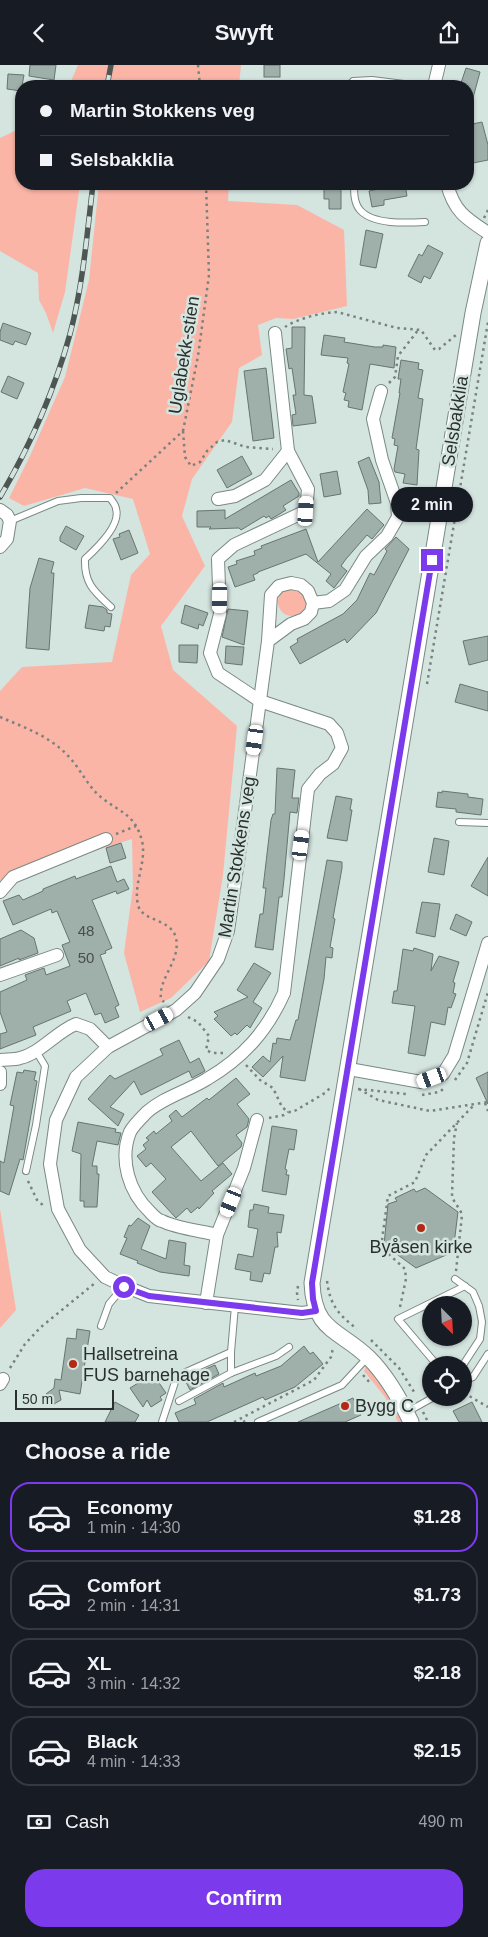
<!DOCTYPE html>
<meta charset="utf-8">
<style>
:root{--surface:#171b24;--page:#20242c;--text:#f1f3f6;--muted:#9ea1a6;--line:#363941;--accent:#7c3aed}
body{margin:0;font-family:Helvetica,sans-serif;background:var(--page);color:var(--text);height:100vh;display:flex;flex-direction:column;font-size:19px;white-space:nowrap}
*{box-sizing:border-box;margin:0}
p{font-size:16px;color:var(--muted)}
.icon{flex:none;width:28px;height:28px;fill:none;stroke:currentColor;stroke-width:2;stroke-linecap:round;stroke-linejoin:round}
.map{position:relative;height:1357px;overflow:hidden}
.sheet{display:flex;flex-direction:column;background:var(--surface);flex:1}
.sheet>*{flex:none}
.banner{position:absolute;left:15px;top:15px;width:459px;height:110px;border-radius:20px;box-shadow:0 1px 4px #0004;display:grid;align-content:center;height:110px;padding:0 25px;background:var(--surface)}
.needle{width:32px;rotate:156deg}
.fabs{position:absolute;left:422px;top:1231px;display:grid;gap:10px}
.fabs a{display:grid;place-items:center;width:50px;height:50px;border-radius:50%;background:var(--surface);box-shadow:0 1px 4px #0004;font-size:25px}
.scale{position:absolute;left:15px;bottom:12px;width:99px;box-sizing:border-box;padding-left:5px;border:2px solid #2a302e;border-top:0;font-size:14px;line-height:18px;white-space:nowrap;color:#2a302e;-webkit-text-stroke:4px #d4e4df;paint-order:stroke}
.end{position:absolute;width:22px;height:22px;margin:-11px;border:6px solid #7c3aed;background:#fff;box-shadow:0 0 0 2px #fff}
.from{border-radius:50%}
.bubble{position:absolute;height:35px;border-radius:18px;background:var(--surface);box-shadow:0 1px 4px #0004;font-size:16px;font-weight:600;line-height:35px;text-align:center}
.car{position:absolute;width:15px;height:30px;margin:-15px -8px;border-radius:6px;box-shadow:0 0 4px 1px #0007;background:linear-gradient(#fff 24%,#345 0 40%,#fff 0 76%,#345 0 86%,#fff 0)}
.banner b{display:flex;align-items:center;gap:18px;height:48px;font-size:19px}
.banner b+b{border-top:1px solid var(--line)}
.banner i{width:12px;height:12px;background:var(--text)}
ul{padding:0;list-style:none}
li{display:flex;align-items:center;gap:15px;height:70px;margin:0 10px 8px;padding:0 15px;border:2px solid var(--line);border-radius:20px}
li div{flex:1}
li b{display:block;font-size:19px}
li em{font-style:normal;font-weight:600}
li.current{border-color:var(--accent)}
li>.icon{width:45px;height:45px;stroke-width:1.5}
h2{padding:0 25px;font-size:22px;line-height:60px}
.pay{display:flex;align-items:center;gap:12px;height:55px;padding:0 25px;font-size:19px}
.pay p{margin-inline-start:auto}
.cta{display:flex;gap:10px;margin-top:auto;padding:10px 25px}
.cta a{flex:1;height:58px;border-radius:20px;background:var(--accent);color:#fff;font-size:20px;font-weight:600;line-height:58px;text-align:center}
header{display:flex;justify-content:space-between;align-items:center;height:65px;padding:0 25px;background:var(--surface);font-size:22px;font-weight:600}
.map>svg:first-child{display:block}
.green{fill:#fab5a7}
.building{fill:#9fafaa;stroke:#667570}
.lines{fill:none;stroke-linecap:round;stroke-linejoin:round}
.service-casing{stroke:#7a8984;stroke-width:8}
.minor-casing{stroke:#7a8984;stroke-width:14}
.tertiary-casing{stroke:#7a8984;stroke-width:17}
.path{stroke:#78827f;stroke-width:2.5;stroke-dasharray:2.5 4;stroke-linecap:butt}
.service{stroke:#fff;stroke-width:6}
.minor{stroke:#fff;stroke-width:12}
.tertiary{stroke:#fff;stroke-width:15}
.rail-casing{stroke:#4e5654;stroke-width:5.5}
.rail{stroke:#d4e4df;stroke-width:4;stroke-dasharray:11;stroke-linecap:butt}
.route{stroke:#7c3aed;stroke-width:6}
.poi-dot{fill:#b52813;stroke:#d4e4df;stroke-width:2}
.labels{text-anchor:middle;stroke-width:5;stroke-linejoin:round;paint-order:stroke}
.number-label{font-size:15px;fill:#47504d}
.street-label{font-size:18px;fill:#2a302e;stroke:#d4e4df}
.poi-label{font-size:18px;fill:#2a302e;stroke:#d4e4df;text-anchor:start}
</style>
<header><svg class="icon" aria-label="back" viewBox="0 0 24 24"><path d="M15 5l-7 7 7 7"/></svg>Swyft<svg class="icon" aria-label="share" viewBox="0 0 24 24"><path d="M12 15V3M7 8l5-5 5 5M5 13v7h14v-7"/></svg></header>
<div class="map">
<svg width="488" height="1357" viewBox="0 0 488 1357">
<rect width="100%" height="100%" fill="#d4e4df"/>
<g class="green">
<path d="M78 0H241L239 21H69Z"/>
<path d="M21 63V119H80L65 227 53 268 46 248 39 235 38 208 0 186V73Z"/>
<path d="M99 119H229L228 136 297 140 344 165 347 241 293 254 276 253 258 260 262 290 239 303 232 357 192 414 182 451 205 501 161 561 173 605 237 661 223 810 209 896 171 933 140 947 124 888 133 822 132 774 0 815V626L22 602 112 597 131 510 150 489 133 434 85 423 24 441 9 433 29 393 65 312 89 215Z"/>
<circle cx="292" cy="537" r="14"/>
<path d="M0 1144 16 1245 0 1263Z"/>
<path d="M366 1302 369 1303 384 1322 404 1357H398L385 1332 364 1306Z"/>
</g>
<g class="building">
<path d="M30 0H56L54 15 29 11Z"/>
<rect x="264" y="0" width="16" height="12"/>
<path d="M466 3 480 7 470 44H468V21H460Z"/>
<path d="M8 9 24 10 21 26 7 24Z"/>
<path d="M482 57 488 80V95L468 99V60Z"/>
<path d="M324 119H341V144H329V134H324Z"/>
<path d="M388 119H405L407 131 384 135V140L372 142 369 126 388 122Z"/>
<path d="M366 165 383 169 376 203 360 200Z"/>
<path d="M428 180 443 188 430 214 424 211 421 218 408 211 419 189 422 191Z"/>
<path d="M3 258 31 268 26 280 15 276 13 280 0 275V267Z"/>
<path d="M292 262H305L304 330 312 331 316 358 293 361 292 350 296 349 293 330H296L292 303 289 304 286 284 292 283Z"/>
<path d="M324 270 345 273 344 277 375 282H383V280L396 282 394 303 370 299 362 345 348 342 349 336 344 335 346 328 343 327 349 299 347 298 348 293 321 290Z"/>
<path d="M401 295 419 298 418 304 423 305 418 333 423 334 416 384 419 385 417 420 403 418 405 409 395 407 394 404 398 381 394 380 395 374 392 373 400 328H399L401 314H398Z"/>
<path d="M266 303 274 373 253 376 244 306Z"/>
<path d="M8 311 24 318 17 334 1 327Z"/>
<path d="M242 391 252 409 227 423 217 405Z"/>
<path d="M369 392 379 417 381 438 369 439 368 425 358 397Z"/>
<path d="M337 406 341 429 324 432 320 409Z"/>
<path d="M291 415 299 428V431L283 441 286 445 278 450 271 454 269 451 266 453 264 451 241 465 239 463 209 464 211 462H197V446L225 445V454Z"/>
<path d="M367 444 384 460 372 474 367 470 346 494 341 501 347 506 334 523 326 516 331 509 306 489 258 507V508L253 510 255 515 235 522 228 502 237 499 236 496 255 490 254 486 262 483 261 481 306 464 318 497Z"/>
<path d="M66 461 84 471 76 485 60 476V472Z"/>
<path d="M129 465 138 488 121 495 113 474 120 472 119 469Z"/>
<path d="M396 472 409 484 376 548 347 578 345 574 300 599 290 582 298 577 297 574 343 549 357 535 370 508 374 510 387 486 385 484Z"/>
<path d="M39 493 54 497 51 508H54L49 585 26 583 30 523Z"/>
<path d="M89 540 103 542 107 545V548L112 549 110 562 105 561 104 566 85 563Z"/>
<path d="M185 540 208 548 203 561 199 559 198 564 181 558Z"/>
<path d="M228 544 248 546 244 580 222 572Z"/>
<path d="M488 571V595L469 600 463 576Z"/>
<path d="M179 580H198L197 598 179 597Z"/>
<path d="M226 581 244 582 242 600 225 598Z"/>
<path d="M460 619 488 627V646L455 637Z"/>
<path d="M277 703 295 705 292 733H299L297 748 290 747 284 814 282 832H279L273 885 255 882 260 849H263L266 823H263L271 755 273 749H275Z"/>
<path d="M442 726 468 729V732L483 734 481 750 456 747V744L436 742 438 727 442 728Z"/>
<path d="M336 731 352 734 350 745H352L347 776 327 773Z"/>
<path d="M434 773 449 776 444 810 428 807Z"/>
<path d="M121 778 126 793 110 798 106 783Z"/>
<path d="M488 792V831L471 821Z"/>
<path d="M327 795 342 797V803L333 853 335 854 330 882 333 883 332 893 326 892 324 914 305 1016 280 1012 283 991 263 1012 252 1002 263 991 270 997 273 978 276 979 277 973 290 975 296 955H298Z"/>
<path d="M111 801 117 817 124 814 129 824 117 829 116 826 92 835 112 883 105 886 106 888 100 890 119 940 115 942 119 952 105 958 101 948 95 950 86 928 67 936 71 946 33 962 36 970 0 984V969L7 967 0 947V927L27 915 25 910 44 903 46 910 70 901 62 880 70 877 57 846 52 848 51 844 13 860 3 836 19 830 23 835 43 826V824L75 811 76 814Z"/>
<path d="M422 837 440 839 435 872 416 868Z"/>
<path d="M456 849 472 857 466 871 450 864Z"/>
<path d="M21 865 34 873 38 888 19 895V893L0 901V874Z"/>
<path d="M414 883 433 889 431 906 439 891 459 897 453 917 455 918 453 928 456 929 451 943 448 942 445 960 431 957 425 991 408 988 415 941 392 938 394 926H397L403 884 413 886Z"/>
<path d="M254 898 271 908 253 937 262 943 250 963 247 960 237 970 235 968 231 971 214 954 218 951 214 947 248 932 237 925Z"/>
<path d="M179 975 190 998 199 993 205 1006 192 1013 189 1006 141 1030 134 1016 110 1042 124 1049 118 1061 88 1034 110 1010 115 1014 163 990 160 984Z"/>
<path d="M24 1005 36 1007 34 1015 37 1016 23 1095 20 1094 9 1130 0 1126V1096L4 1098 14 1041 10 1040 17 1007 23 1008Z"/>
<path d="M488 1007V1039L476 1013Z"/>
<path d="M236 1013 250 1029 237 1039 249 1054 247 1062 236 1070 242 1078 241 1082 218 1101 191 1066 171 1082 201 1116 223 1098 232 1109 212 1126 214 1128 199 1144 198 1142 191 1148 187 1143 176 1153 152 1127 166 1114 151 1098 146 1102 137 1091 146 1084 143 1080 149 1075 146 1073 154 1066 156 1069 172 1056 169 1051 176 1045 182 1052 207 1033 209 1035Z"/>
<path d="M78 1057 116 1064 115 1067 121 1068 118 1080 97 1076 92 1101H97V1109H99L97 1142H84V1136H80L81 1089 72 1086Z"/>
<path d="M272 1061 297 1065 294 1085 289 1084 285 1104 287 1105 286 1110H289L286 1130 262 1126Z"/>
<path d="M425 1123 458 1147 453 1187 416 1203 384 1180 388 1139 397 1136 395 1133 414 1124 416 1127Z"/>
<path d="M254 1139 269 1142 268 1148 284 1150 281 1168 277 1167 278 1182H275L270 1209 264 1208 262 1217 250 1215 251 1207 235 1204 238 1189 253 1192 258 1164 248 1162 250 1145H253Z"/>
<path d="M138 1153 150 1161 141 1184 166 1194 169 1175 186 1178 184 1200 190 1201 189 1211 160 1207 137 1198 138 1196 120 1189 127 1173 124 1172 129 1160 131 1161Z"/>
<path d="M77 1264 90 1266 80 1329 59 1325 61 1335 54 1339 47 1336 46 1329 54 1323 55 1314 61 1315 67 1273 76 1274Z"/>
<path d="M304 1281 310 1289 313 1287 323 1299 295 1322 265 1335 263 1332 207 1357H179L175 1348 196 1339 194 1334 223 1318 224 1322 255 1308 256 1311 281 1301Z"/>
<path d="M215 1300 219 1309 190 1325 184 1313Z"/>
<path d="M153 1309 166 1328 160 1332 162 1335 151 1342 147 1335 143 1342 130 1323Z"/>
<path d="M353 1333 361 1350 345 1357H298Z"/>
<path d="M115 1337 139 1350 135 1357H105Z"/>
<path d="M472 1337 482 1357H459L453 1346Z"/>
</g>
<g class="lines">
<defs>
<g id="service">
<path d="M348 21 353 16 372 15 420 21"/>
<path d="M354 119C354 128 354 138 360 145 373 160 407 158 425 157"/>
<path d="M10 456 58 436 81 433H110C112 436 116 440 116 444 121 460 96 484 85 494 84 519 95 527 111 542"/>
<path d="M459 757 488 758"/>
<path d="M26 1106 36 1060 45 1001 36 986"/>
<path d="M455 1214 473 1227 479 1241 482 1257 480 1274 463 1300"/>
<path d="M101 1261 109 1239 124 1221"/>
<path d="M231 1287V1308"/>
<path d="M437 1300 398 1254 465 1221"/>
<path d="M464 1316 473 1312 488 1289"/>
<path d="M179 1336 231 1308 276 1291 289 1282"/>
<path d="M407 1347 434 1332"/>
<path d="M162 1357 177 1311 231 1287 235 1241"/>
<path d="M258 1357 342 1320 367 1293"/>
</g>
<g id="minor">
<path d="M434 21 439 0"/>
<path d="M447 119C454 146 465 153 488 168"/>
<path d="M218 434 235 431 265 415 288 386"/>
<path d="M0 445 7 450 10 456 7 474 0 482"/>
<path d="M313 538 329 536 345 525 366 491 387 471 398 452 397 438 382 395 373 354 381 326"/>
<path d="M268 576 291 559 304 554 311 547 313 538 308 526 301 520 291 518 279 521 271 530 268 576 244 754 228 866 218 894 195 928 176 945 108 982 76 1012 56 1055 50 1099 58 1144 80 1185 105 1212 124 1221 149 1231 302 1248 316 1246"/>
<path d="M0 827 13 812 106 774"/>
<path d="M0 910 57 890"/>
<path d="M0 995C6 994 14 995 20 993 41 988 56 967 76 959L90 964 108 982"/>
<path d="M349 1004 421 1017 443 1009 454 991 488 878"/>
<path d="M0 1007V1019"/>
<path d="M217 1170 244 1103 257 1055"/>
<path d="M206 1238 217 1170C201 1166 176 1163 162 1156 157 1155 153 1150 150 1147 129 1127 119 1095 130 1067 133 1061 142 1052 147 1047 164 1032 188 1026 207 1014 243 993 267 966 284 928L308 724 320 709 333 699 342 683 337 668 329 659 260 636 218 608 210 588 220 549 218 494 234 480 306 446 308 424 288 386 275 268"/>
<path d="M0 1319 3 1314"/>
</g>
<path id="tertiary" d="M411 1357C400 1334 387 1311 369 1293 339 1264 314 1267 312 1218L473 248 488 178"/>
</defs>
<use href="#service" class="service-casing"/>
<use href="#minor" class="minor-casing"/>
<use href="#tertiary" class="tertiary-casing"/>
<g class="path">
<path d="M198 0 200 21"/>
<path d="M484 153 488 145"/>
<path d="M285 262C299 253 320 248 337 247L397 263 421 265 435 285 439 284 456 270"/>
<path d="M389 318 395 312 398 291 419 264"/>
<path d="M183 366 185 392 191 401 200 397 207 386 217 377 225 375 246 382 273 384"/>
<path d="M116 428 183 366 198 291 209 210 206 119"/>
<path d="M427 619 488 257"/>
<path d="M0 652C26 663 52 672 71 694 82 707 89 723 102 733 121 748 135 749 142 776 147 798 133 818 138 840 142 857 171 853 176 873 181 896 158 913 161 934L164 937"/>
<path d="M116 769 136 761"/>
<path d="M188 952 198 957 209 971 206 985 212 988H224"/>
<path d="M246 1000 260 1015 273 1023 282 1042 288 1047H293L325 1028 330 1023"/>
<path d="M455 1015 467 998 488 927"/>
<path d="M358 1024 406 1029"/>
<path d="M359 1024 378 1035 430 1046 488 1037"/>
<path d="M422 1030 439 1027 445 1023"/>
<path d="M485 1038 488 1046"/>
<path d="M269 1053 284 1050 288 1047"/>
<path d="M28 1116 37 1135 45 1142"/>
<path d="M456 1206 462 1150C460 1143 454 1138 452 1131L454 1073 457 1058"/>
<path d="M327 1216C330 1240 338 1249 357 1264"/>
<path d="M298 1221 297 1228 298 1235"/>
<path d="M400 1242 406 1214 405 1204 381 1182 388 1131 415 1117 426 1090 474 1040"/>
<path d="M371 1275 399 1303 416 1330"/>
<path d="M10 1303 25 1279 41 1262 95 1218"/>
<path d="M363 1310 371 1319"/>
<path d="M464 1328 488 1342"/>
<path d="M423 1347 428 1357"/>
<path d="M234 1357 314 1315 331 1292 333 1283"/>
<path d="M243 1357 246 1356 247 1357"/>
</g>
<use href="#service" class="service"/>
<use href="#minor" class="minor"/>
<use href="#tertiary" class="tertiary"/>
<defs>
<g id="rail">
<path d="M107 21 111 0"/>
<path d="M0 432C30 381 54 327 70 269 83 220 87 169 93 119"/>
</g>
</defs>
<use href="#rail" class="rail-casing"/>
<use href="#rail" class="rail"/>
</g>
<g class="lines">
<path class="route" d="M124 1222 149 1231 302 1248 316 1246 313 1234 312 1218 432 495"/>
</g>
<g class="poi-dot">
<circle cx="421" cy="1163" r="5"/>
<circle cx="73" cy="1299" r="5"/>
<circle cx="345" cy="1341" r="5"/>
</g>
<g class="labels">
<g class="number-label">
<text x="86" y="871">48</text>
<text x="86" y="898">50</text>
</g>
<g class="street-label">
<text transform="translate(184 290) rotate(-81)" y="6">Uglabekk-stien</text>
<text transform="translate(455 356) rotate(-81)" y="6">Selsbakklia</text>
<text transform="translate(237 792) rotate(-81)" y="6">Martin Stokkens veg</text>
</g>
<g class="poi-label">
<text x="421" y="1188" text-anchor="middle">Byåsen kirke</text>
<text x="83" y="1295">Hallsetreina<tspan x="83" dy="21">FUS barnehage</tspan></text>
<text x="355" y="1347">Bygg C</text>
</g>
</g>
</svg>
<div class="fabs">
<a><svg class="needle" viewBox="-14 -14 28 28"><path d="M0-13l5 13h-10z" fill="#e53935"/><path d="M0 13l5-13h-10z" fill="#9ea1a6"/></svg></a>
<a><svg class="icon" aria-label="locate" viewBox="0 0 24 24"><circle cx="12" cy="12" r="6"/><path d="M12 2v4M12 18v4M2 12h4M18 12h4"/></svg></a>
</div>
<div class="scale">50 m</div>
<i class="end from" style="left:124px;top:1222px"></i>
<i class="end" style="left:432px;top:495px"></i>
<div class="bubble" style="left:391px;top:422px;width:82px">2 min</div>
<i class="car" style="left:306px;top:446px;rotate:4deg"></i>
<i class="car" style="left:220px;top:533px;rotate:181deg"></i>
<i class="car" style="left:255px;top:675px;rotate:188deg"></i>
<i class="car" style="left:301px;top:780px;rotate:7deg"></i>
<i class="car" style="left:159px;top:954px;rotate:62deg"></i>
<i class="car" style="left:432px;top:1013px;rotate:250deg"></i>
<i class="car" style="left:231px;top:1137px;rotate:202deg"></i>
<div class="banner">
<b><i class="from"></i>Martin Stokkens veg</b>
<b><i></i>Selsbakklia</b>
</div>
</div>
<section class="sheet">
<h2>Choose a ride</h2>
<ul>
<li class="current"><svg class="icon" aria-label="car" viewBox="0 0 24 24"><path d="M5 17H2v-5l4-1 3-4h7l3 4 3 1v5h-3M9 17h6M6 11h13"/><circle cx="7" cy="17" r="2"/><circle cx="17" cy="17" r="2"/></svg><div><b>Economy</b><p>1 min · 14:30</p></div><em>$1.28</em></li>
<li><svg class="icon" aria-label="car" viewBox="0 0 24 24"><path d="M5 17H2v-5l4-1 3-4h7l3 4 3 1v5h-3M9 17h6M6 11h13"/><circle cx="7" cy="17" r="2"/><circle cx="17" cy="17" r="2"/></svg><div><b>Comfort</b><p>2 min · 14:31</p></div><em>$1.73</em></li>
<li><svg class="icon" aria-label="car" viewBox="0 0 24 24"><path d="M5 17H2v-5l4-1 3-4h7l3 4 3 1v5h-3M9 17h6M6 11h13"/><circle cx="7" cy="17" r="2"/><circle cx="17" cy="17" r="2"/></svg><div><b>XL</b><p>3 min · 14:32</p></div><em>$2.18</em></li>
<li><svg class="icon" aria-label="car" viewBox="0 0 24 24"><path d="M5 17H2v-5l4-1 3-4h7l3 4 3 1v5h-3M9 17h6M6 11h13"/><circle cx="7" cy="17" r="2"/><circle cx="17" cy="17" r="2"/></svg><div><b>Black</b><p>4 min · 14:33</p></div><em>$2.15</em></li>
</ul>
<div class="pay"><svg class="icon" aria-label="cash" viewBox="0 0 24 24"><path d="M3 7h18v10H3z"/><circle cx="12" cy="12" r="2"/></svg>Cash<p>490 m</p></div>
<div class="cta"><a>Confirm</a></div>
</section>
